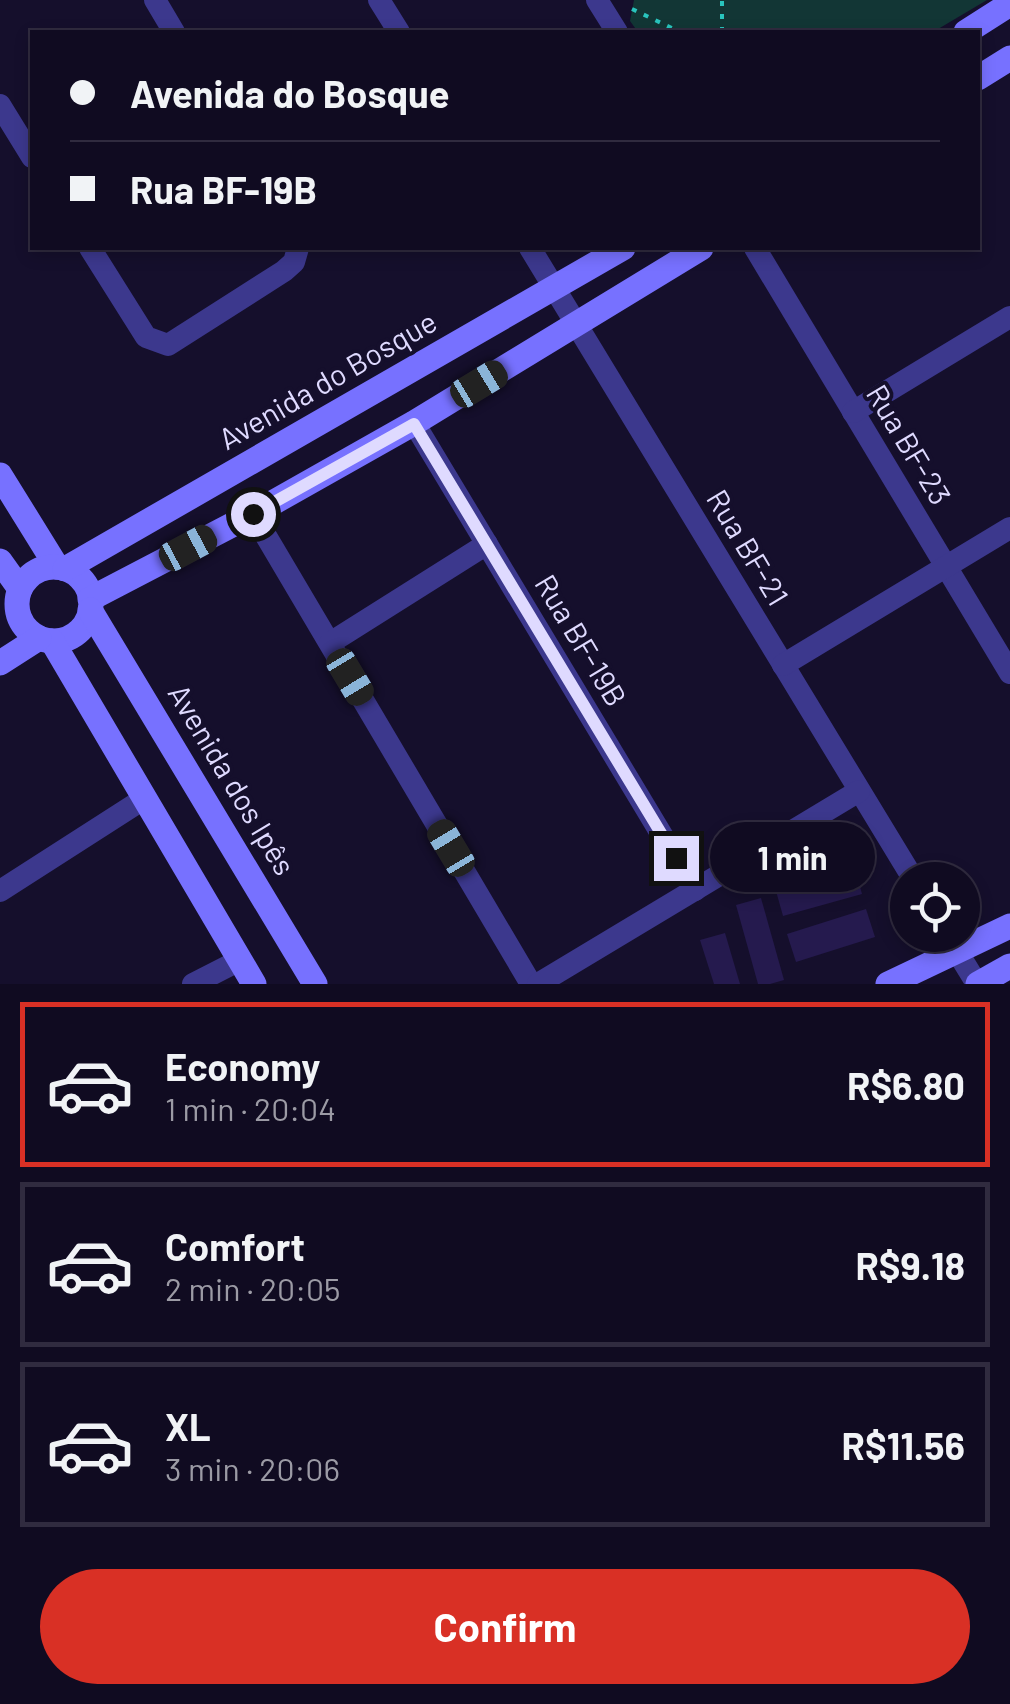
<!DOCTYPE html>
<meta charset="utf-8">
<style>
:root{--surface:#100b21;--page:#1e192e;--text:#f1f3f6;--muted:#9c9ba5;--line:#302b3f;--accent:#d93025}
body{margin:0;font-family:Barlow,sans-serif;background:var(--page);color:var(--text);height:100vh;display:flex;flex-direction:column;font-size:38px;white-space:nowrap}
*{box-sizing:border-box;margin:0}
p{font-size:32px;color:var(--muted)}
.icon{flex:none;width:55px;height:55px;fill:none;stroke:currentColor;stroke-width:2;stroke-linecap:round;stroke-linejoin:round}
.map{position:relative;height:984px;overflow:hidden}
.details{display:flex;flex-direction:column;background:var(--surface);flex:1}
.details>*{flex:none}
.guide{position:absolute;left:30px;top:30px;width:950px;height:220px;border-radius:0px;box-shadow:0 5px 15px #0003,0 0 0 2px var(--line);display:grid;align-content:center;height:220px;padding:0 40px;background:var(--surface)}
.fabs{position:absolute;left:890px;top:862px;display:grid;gap:20px}
.fabs a{display:grid;place-items:center;width:90px;height:90px;border-radius:50%;background:var(--surface);box-shadow:0 5px 15px #0003,0 0 0 2px var(--line);font-size:50px}
.end{position:absolute;width:45px;height:45px;margin:-22px;border:12px solid #dfdaff;background:#111;box-shadow:0 0 0 5px #111}
.from{border-radius:50%}
.bubble{position:absolute;height:70px;border-radius:35px;background:var(--surface);box-shadow:0 5px 15px #0003,0 0 0 2px var(--line);font-size:32px;font-weight:700;line-height:70px;text-align:center}
.car{position:absolute;width:30px;height:60px;margin:-30px -15px;border-radius:12px;box-shadow:0 0 8px 2px #0007;background:linear-gradient(#222 24%,#8ab4d8 0 40%,#222 0 76%,#8ab4d8 0 86%,#222 0)}
.guide b{display:flex;align-items:center;gap:35px;height:95px;font-size:38px}
.guide b+b{border-top:2px solid var(--line)}
.guide i{width:25px;height:25px;background:var(--text)}
ul{padding:18px 0 0;list-style:none}
li{display:flex;align-items:center;gap:30px;height:165px;margin:0 20px 15px;padding:0 20px;border:5px solid var(--line);border-radius:0px}
li div{flex:1}
li b{display:block;font-size:38px}
li em{font-style:normal;font-weight:700}
li.selected{border-color:var(--accent)}
li>.icon{width:90px;height:90px;stroke-width:1.5}
.button{display:flex;gap:20px;margin-top:auto;padding:20px 40px}
.button a{flex:1;height:115px;border-radius:60px;background:var(--accent);color:#fff;font-size:40px;font-weight:700;line-height:115px;text-align:center}
.map>svg:first-child{display:block}
.green{fill:#123635}
.building{fill:#251a4e}
.lines{fill:none;stroke-linecap:round;stroke-linejoin:round}
.path{stroke:#29c4bd;stroke-width:4;stroke-dasharray:5 8;stroke-linecap:butt}
.street{stroke:#3c388d;stroke-width:22}
.secondary{stroke:#7771ff;stroke-width:25}
.route{stroke:#dfdaff;stroke-width:12}
.labels{text-anchor:middle;stroke-width:8;stroke-linejoin:round;paint-order:stroke}
.street-label{font-size:30px;fill:#dfdaff;stroke:#150f2c}
</style>
<div class="map">
<svg width="1010" height="984" viewBox="0 0 1010 984">
<rect width="100%" height="100%" fill="#150f2c"/>
<path class="green" d="M634 0H987L933 32H638L630 21Z"/>
<g class="building">
<path d="M855 868 862 894 783 916 776 891Z"/>
<path d="M761 898 784 980 770 984H758L736 905Z"/>
<path d="M866 909 875 937 796 962 787 934Z"/>
<path d="M725 933 740 984H714L700 940Z"/>
</g>
<g class="lines">
<g class="path">
<path d="M632 9 680 32"/>
<path d="M722 32V0"/>
</g>
<g class="street">
<path d="M155 0 174 32"/>
<path d="M379 0 399 32"/>
<path d="M597 0 617 32"/>
<path d="M0 105 32 157"/>
<path d="M90 248 146 337 168 345 284 271 294 262 298 248"/>
<path d="M530 248 914 880"/>
<path d="M755 248 1010 673"/>
<path d="M853 412 1010 317"/>
<path d="M414 423 695 890"/>
<path d="M253 514 531 984"/>
<path d="M330 643 487 544"/>
<path d="M783 665 1010 528"/>
<path d="M0 891 145 798"/>
<path d="M947 935 977 984"/>
<path d="M193 984 240 960"/>
<path d="M538 984 859 791"/>
</g>
<g class="secondary">
<path d="M966 32 1010 4"/>
<path d="M978 78 1010 58"/>
<path d="M0 475 57 567"/>
<path d="M0 561 20 589"/>
<circle cx="54" cy="604" r="37"/>
<path d="M65 569 623 248"/>
<path d="M90 599 253 514 414 423 701 248"/>
<path d="M90 610 315 984"/>
<path d="M52 641 254 984"/>
<path d="M0 663 39 638"/>
<path d="M888 984 1010 926"/>
<path d="M978 984 1010 966"/>
</g>
</g>
<g class="lines">
<path class="route" d="M253 514 414 424 676 858"/>
</g>
<g class="labels">
<g class="street-label">
<text transform="translate(328 381) rotate(-30)" y="10">Avenida do Bosque</text>
<text transform="translate(908 445) rotate(59)" y="10">Rua BF-23</text>
<text transform="translate(747 548) rotate(59)" y="10">Rua BF-21</text>
<text transform="translate(580 641) rotate(59)" y="10">Rua BF-19B</text>
<text transform="translate(231 780) rotate(59)" y="10">Avenida dos Ipês</text>
</g>
</g>
</svg>
<div class="fabs">
<a><svg class="icon" aria-label="locate" viewBox="0 0 24 24"><circle cx="12" cy="12" r="6"/><path d="M12 2v4M12 18v4M2 12h4M18 12h4"/></svg></a>
</div>
<i class="end from" style="left:253px;top:514px"></i>
<i class="end" style="left:676px;top:858px"></i>
<div class="bubble" style="left:710px;top:822px;width:165px">1 min</div>
<i class="car" style="left:479px;top:384px;rotate:59deg"></i>
<i class="car" style="left:188px;top:548px;rotate:62deg"></i>
<i class="car" style="left:350px;top:677px;rotate:149deg"></i>
<i class="car" style="left:451px;top:848px;rotate:329deg"></i>
<div class="guide">
<b><i class="from"></i>Avenida do Bosque</b>
<b><i></i>Rua BF-19B</b>
</div>
</div>
<section class="details">
<ul>
<li class="selected"><svg class="icon" aria-label="car" viewBox="0 0 24 24"><path d="M5 17H2v-5l4-1 3-4h7l3 4 3 1v5h-3M9 17h6M6 11h13"/><circle cx="7" cy="17" r="2"/><circle cx="17" cy="17" r="2"/></svg><div><b>Economy</b><p>1 min · 20:04</p></div><em>R$6.80</em></li>
<li><svg class="icon" aria-label="car" viewBox="0 0 24 24"><path d="M5 17H2v-5l4-1 3-4h7l3 4 3 1v5h-3M9 17h6M6 11h13"/><circle cx="7" cy="17" r="2"/><circle cx="17" cy="17" r="2"/></svg><div><b>Comfort</b><p>2 min · 20:05</p></div><em>R$9.18</em></li>
<li><svg class="icon" aria-label="car" viewBox="0 0 24 24"><path d="M5 17H2v-5l4-1 3-4h7l3 4 3 1v5h-3M9 17h6M6 11h13"/><circle cx="7" cy="17" r="2"/><circle cx="17" cy="17" r="2"/></svg><div><b>XL</b><p>3 min · 20:06</p></div><em>R$11.56</em></li>
</ul>
<div class="button"><a>Confirm</a></div>
</section>
